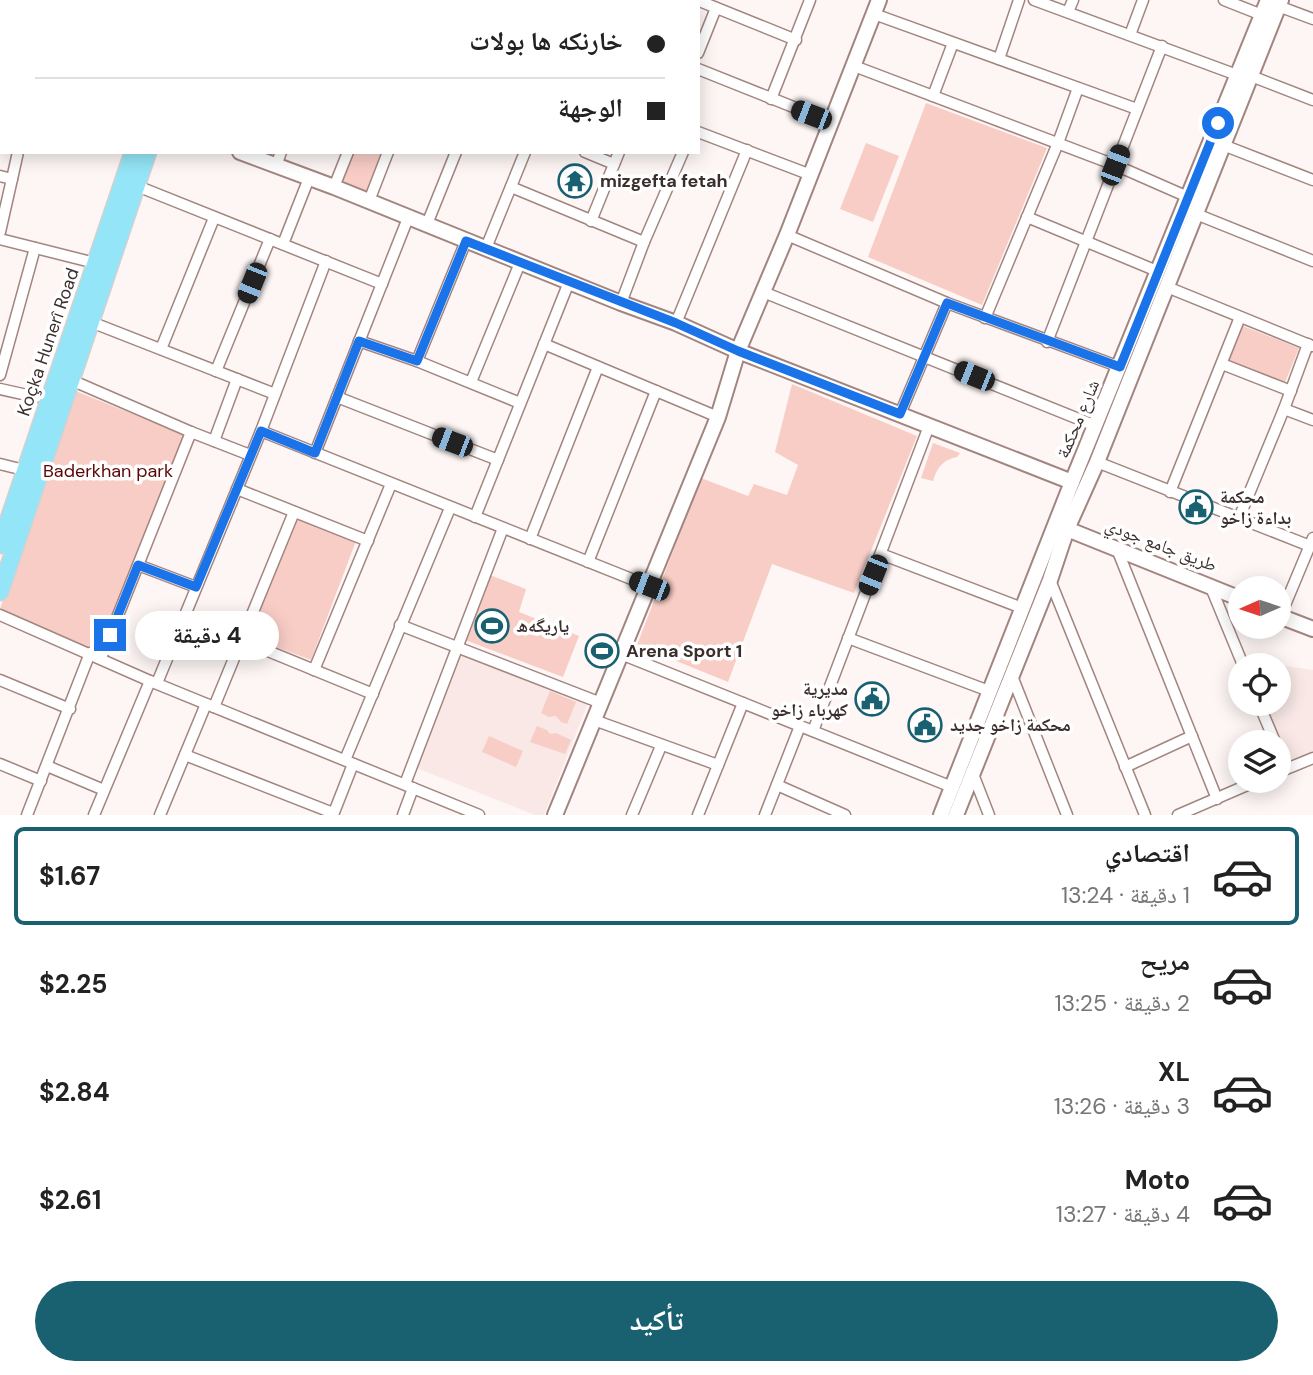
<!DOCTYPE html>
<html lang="ar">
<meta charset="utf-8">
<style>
:root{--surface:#fff;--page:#f2f2f2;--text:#222;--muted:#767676;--line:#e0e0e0;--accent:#196171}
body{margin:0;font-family:"DM Sans","Noto Naskh Arabic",sans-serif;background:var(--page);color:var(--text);direction:rtl;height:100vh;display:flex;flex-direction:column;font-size:26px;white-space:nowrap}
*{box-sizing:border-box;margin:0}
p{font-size:23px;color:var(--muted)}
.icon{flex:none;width:38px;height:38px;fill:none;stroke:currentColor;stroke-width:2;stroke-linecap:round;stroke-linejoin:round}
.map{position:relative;height:815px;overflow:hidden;direction:ltr}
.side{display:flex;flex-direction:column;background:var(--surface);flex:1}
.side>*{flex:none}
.banner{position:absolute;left:0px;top:0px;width:700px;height:154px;box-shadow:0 4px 18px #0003;direction:rtl;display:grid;align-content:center;height:154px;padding:0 35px;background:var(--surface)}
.needle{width:46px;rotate:267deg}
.fabs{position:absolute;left:1228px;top:576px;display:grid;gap:14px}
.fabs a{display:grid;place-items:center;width:63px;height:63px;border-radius:50%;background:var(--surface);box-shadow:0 4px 18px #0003;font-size:35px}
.end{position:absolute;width:32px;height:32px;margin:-16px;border:9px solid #1a73e8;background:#fff;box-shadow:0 0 0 4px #fff}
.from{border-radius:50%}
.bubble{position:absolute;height:49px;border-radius:24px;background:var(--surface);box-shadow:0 4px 18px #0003;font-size:23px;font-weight:700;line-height:49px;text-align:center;direction:rtl}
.car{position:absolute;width:21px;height:42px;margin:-21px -10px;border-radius:9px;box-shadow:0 0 5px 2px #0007;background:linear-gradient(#222 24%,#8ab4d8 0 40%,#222 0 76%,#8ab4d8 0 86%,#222 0)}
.banner b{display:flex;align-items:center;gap:24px;height:66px;font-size:26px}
.banner b+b{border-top:2px solid var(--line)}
.banner i{width:18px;height:18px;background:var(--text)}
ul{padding:12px 0 0;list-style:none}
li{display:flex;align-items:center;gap:21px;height:98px;margin:0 14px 10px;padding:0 21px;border:4px solid transparent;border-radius:10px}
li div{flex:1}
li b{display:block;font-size:26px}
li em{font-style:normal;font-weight:700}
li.active{border-color:var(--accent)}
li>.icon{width:63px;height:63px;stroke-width:1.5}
.cta{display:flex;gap:14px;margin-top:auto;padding:14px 35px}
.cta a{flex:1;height:80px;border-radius:42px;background:var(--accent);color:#fff;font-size:28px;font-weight:700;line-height:80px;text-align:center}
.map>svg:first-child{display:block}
.built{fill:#f9e8e5}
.green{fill:#f8cdc6}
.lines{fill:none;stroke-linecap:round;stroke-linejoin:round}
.street-casing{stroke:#a38580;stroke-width:13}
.secondary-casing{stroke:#a38580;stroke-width:18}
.primary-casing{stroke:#d4d1d1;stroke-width:19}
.street{stroke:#fff;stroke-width:10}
.secondary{stroke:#fff;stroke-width:14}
.primary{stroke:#94e5f7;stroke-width:16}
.route{stroke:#1a73e8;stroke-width:9}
.labels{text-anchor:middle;stroke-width:7;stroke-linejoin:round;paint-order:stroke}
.poi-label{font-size:18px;font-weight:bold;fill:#3b2f2d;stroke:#fff;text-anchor:start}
.street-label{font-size:18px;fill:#3b2f2d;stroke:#fff}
.park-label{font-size:18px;fill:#590604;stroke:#fff}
</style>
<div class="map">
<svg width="1313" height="815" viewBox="0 0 1313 815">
<rect width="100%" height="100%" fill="#fdf6f5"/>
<g class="built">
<path d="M459 652 588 703 544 815H535L414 767Z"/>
<path d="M1279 665 1313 670V752L1288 762 1264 704H1279Z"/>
</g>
<g class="green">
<path d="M926 103 1047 148 982 305 868 257Z"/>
<path d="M866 143 899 156 873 222 840 209Z"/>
<path d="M351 152H383L366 195 339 184Z"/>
<path d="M1243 326 1299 348 1284 385 1228 363Z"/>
<path d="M792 384 917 436 854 593 772 564 728 682 637 645 701 478 748 496 754 484 787 495 798 465 775 452Z"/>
<path d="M73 390 185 435 100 653 0 609Z"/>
<path d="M933 443 960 453 957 457C942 460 937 468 933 481L921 478Z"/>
<path d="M297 519 356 541 311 660 249 637Z"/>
<path d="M490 575 526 589 519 612 579 636 563 677 465 640Z"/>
<path d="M550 691 576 702 567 724 561 722 556 716 549 717 541 713Z"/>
<path d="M537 726 547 730 550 734 556 733 571 740 565 754 530 742Z"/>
<path d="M489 736 523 751 516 767 482 752Z"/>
</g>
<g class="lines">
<defs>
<g id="street">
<path d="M102 0 104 1"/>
<path d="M205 0 209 2"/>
<path d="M469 0 473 2"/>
<path d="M697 0 796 40"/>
<path d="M1034 0 1237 75"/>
<path d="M1224 0 1262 15"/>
<path d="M271 2 272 0"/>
<path d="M341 2 342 0"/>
<path d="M515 2V0"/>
<path d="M586 2 587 0"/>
<path d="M653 2 654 0"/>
<path d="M1278 6 1313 19"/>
<path d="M1068 12 1073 0"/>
<path d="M874 14 1137 109"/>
<path d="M1130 35 1143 0"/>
<path d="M0 39H2"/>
<path d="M698 53 716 8"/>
<path d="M999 59 1019 0"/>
<path d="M854 66 1115 165 1188 197"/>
<path d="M698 69 831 122"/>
<path d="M1251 76 1313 100"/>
<path d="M933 96 953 43"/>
<path d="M771 99 810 0"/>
<path d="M698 132 811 175"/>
<path d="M1223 145 1313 180"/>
<path d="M585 152 614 164"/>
<path d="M276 166 281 152"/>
<path d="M0 176 12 179 0 232"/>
<path d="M12 179 18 152"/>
<path d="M137 186 382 284"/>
<path d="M334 187 348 152"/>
<path d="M511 187 644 242"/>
<path d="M369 201 388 152"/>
<path d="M1196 214 1313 261"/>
<path d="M1027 217 1157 271"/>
<path d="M591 221 619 152"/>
<path d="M427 224 456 152"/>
<path d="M787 235 947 303 1120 367"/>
<path d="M0 239 95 263"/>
<path d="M283 244 309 178"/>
<path d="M486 248 525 152"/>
<path d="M1167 287 1312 346"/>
<path d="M763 292 1096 426"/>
<path d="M621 303 644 242 683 152"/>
<path d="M985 318 1058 143 1078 88"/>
<path d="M91 322 275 394"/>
<path d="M676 323 747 150"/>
<path d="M359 341 417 361 520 403"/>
<path d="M1047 342 1162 46"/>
<path d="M544 344 718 417"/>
<path d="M161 349 214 218"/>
<path d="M417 361 466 241"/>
<path d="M1222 364 1291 391"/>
<path d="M216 371 270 239"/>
<path d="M0 375 35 248"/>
<path d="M71 380 191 432 250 455"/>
<path d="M471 382 520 263"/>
<path d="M0 389 36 397"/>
<path d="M337 397 498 460"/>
<path d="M1284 409 1313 420"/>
<path d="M900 414 947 303"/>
<path d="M261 431 649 586"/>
<path d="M214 441 237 379"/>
<path d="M315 453 408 218"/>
<path d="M1097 462 1310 546"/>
<path d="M0 464 24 470"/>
<path d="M237 489 368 541"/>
<path d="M1170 492 1240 317"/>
<path d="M475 517 569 282"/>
<path d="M1239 518 1284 409 1308 344"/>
<path d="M530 539 598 367"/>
<path d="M1117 549 1217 799"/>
<path d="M881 554 1022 608"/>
<path d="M588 562 656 391"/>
<path d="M138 565 196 587"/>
<path d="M1050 580 1145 815"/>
<path d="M1210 585 1243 665"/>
<path d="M0 615 150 681 479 815"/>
<path d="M1280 617 1313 538"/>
<path d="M400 625 601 703"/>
<path d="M848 638 989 691"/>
<path d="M241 640 373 694"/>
<path d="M621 654 952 787"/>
<path d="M101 658 191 432"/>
<path d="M314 670 391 484"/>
<path d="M1012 676 1067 815"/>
<path d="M0 680 70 709"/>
<path d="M157 683 261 431 326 261"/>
<path d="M1259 704 1275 742"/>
<path d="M214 707 294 512"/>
<path d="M594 720 718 765"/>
<path d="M813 731 929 426"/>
<path d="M1279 751 1286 768"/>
<path d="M185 755 333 813"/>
<path d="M345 760 450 508"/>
<path d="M0 764 41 781"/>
<path d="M47 766 104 790"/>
<path d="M1125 767 1192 736"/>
<path d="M1279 772 1313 758"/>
<path d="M973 774 989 815"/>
<path d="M405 784 503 528"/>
<path d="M777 785 845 815"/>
<path d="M27 815 90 653"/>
<path d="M94 815 150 681"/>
<path d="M160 815 206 704"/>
<path d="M333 815 353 764"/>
<path d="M403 815 413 788"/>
<path d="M632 815 661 746"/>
<path d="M698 815 743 703"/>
<path d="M765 815 800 726"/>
<path d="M1178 815 1259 780"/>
</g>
<g id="secondary">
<path d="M240 152 334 187 621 303 676 323 738 351 1072 482"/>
<path d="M1067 529 1241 599"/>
<path d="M1279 616 1313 629"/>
<path d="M555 815 718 417 738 351 787 235 879 0"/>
<path d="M941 815 1072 482 1268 0"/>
<path d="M956 815 1050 580 1067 529 1097 462 1281 0"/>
</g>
<g id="primary">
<path d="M174 2V0"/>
<path d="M189 2V0"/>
<path d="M0 545 133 152"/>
<path d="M0 592 148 152"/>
</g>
</defs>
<use href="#street" class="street-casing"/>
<use href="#secondary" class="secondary-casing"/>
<use href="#primary" class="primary-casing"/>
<use href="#street" class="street"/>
<use href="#secondary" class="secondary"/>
<use href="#primary" class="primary"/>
</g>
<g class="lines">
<path class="route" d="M110 635 138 565 196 587 261 431 315 453 359 341 417 361 466 241 676 323 738 351 900 414 947 303 1120 367 1218 123"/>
</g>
<defs>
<symbol id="temple-ring" viewBox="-11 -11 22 22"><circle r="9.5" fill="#fff" stroke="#196171" stroke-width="1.5"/><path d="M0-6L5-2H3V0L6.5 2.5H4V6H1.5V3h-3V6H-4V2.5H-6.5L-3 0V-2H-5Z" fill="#196171"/></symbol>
<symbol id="civic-ring" viewBox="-11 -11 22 22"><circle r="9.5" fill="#fff" stroke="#196171" stroke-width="1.5"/><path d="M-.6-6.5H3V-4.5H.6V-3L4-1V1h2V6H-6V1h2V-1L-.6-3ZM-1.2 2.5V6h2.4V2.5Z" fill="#196171"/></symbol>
<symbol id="stadium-ring" viewBox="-11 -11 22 22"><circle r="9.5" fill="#fff" stroke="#196171" stroke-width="1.5"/><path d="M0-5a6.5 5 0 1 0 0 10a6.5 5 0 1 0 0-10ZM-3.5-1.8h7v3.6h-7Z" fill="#196171"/></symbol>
</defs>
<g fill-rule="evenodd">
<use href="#temple-ring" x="556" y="162" width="38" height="38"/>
<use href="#civic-ring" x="1177" y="488" width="38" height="38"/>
<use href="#stadium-ring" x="473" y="607" width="38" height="38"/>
<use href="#stadium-ring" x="583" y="632" width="38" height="38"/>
<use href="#civic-ring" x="853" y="680" width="38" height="38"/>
<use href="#civic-ring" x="906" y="706" width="38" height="38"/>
</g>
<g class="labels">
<g class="poi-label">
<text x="600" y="187">mizgefta fetah</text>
<text x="1220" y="503">محكمة<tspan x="1220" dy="21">بداءة زاخو</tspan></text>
<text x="516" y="632">یاریگه‌ه</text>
<text x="626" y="657">Arena Sport 1</text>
<text x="848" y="695" text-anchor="end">مديرية<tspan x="848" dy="21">كهرباء زاخو</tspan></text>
<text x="950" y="731">محكمة زاخو جديد</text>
</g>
<g class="street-label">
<text transform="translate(48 342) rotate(-71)" y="6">Koçka Hunerî Road</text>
<text transform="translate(1078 419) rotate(-67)" y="6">شارع محكمة</text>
<text transform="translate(1161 545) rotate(21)" y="6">طريق جامع جودي</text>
</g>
<g class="park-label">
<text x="108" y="477">Baderkhan park</text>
</g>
</g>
</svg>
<div class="fabs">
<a><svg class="needle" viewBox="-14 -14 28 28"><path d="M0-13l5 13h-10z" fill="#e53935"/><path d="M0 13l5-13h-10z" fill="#767676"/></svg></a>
<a><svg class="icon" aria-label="locate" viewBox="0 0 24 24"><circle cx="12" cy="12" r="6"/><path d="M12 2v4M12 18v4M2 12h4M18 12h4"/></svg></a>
<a><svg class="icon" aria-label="layers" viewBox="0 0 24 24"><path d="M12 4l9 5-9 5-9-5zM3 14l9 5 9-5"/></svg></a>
</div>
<i class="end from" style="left:1218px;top:123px"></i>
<i class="end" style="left:110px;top:635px"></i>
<div class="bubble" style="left:135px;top:611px;width:144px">4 دقيقة</div>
<i class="car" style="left:811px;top:115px;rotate:291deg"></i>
<i class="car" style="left:1115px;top:165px;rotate:21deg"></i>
<i class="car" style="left:252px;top:283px;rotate:202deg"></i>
<i class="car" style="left:974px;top:376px;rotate:292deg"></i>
<i class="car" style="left:452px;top:442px;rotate:291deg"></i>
<i class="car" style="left:873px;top:575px;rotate:202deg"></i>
<i class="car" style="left:649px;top:586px;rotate:291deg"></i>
<div class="banner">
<b><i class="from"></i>خارنكه ها بولات</b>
<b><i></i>الوجهة</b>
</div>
</div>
<section class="side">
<ul>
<li class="active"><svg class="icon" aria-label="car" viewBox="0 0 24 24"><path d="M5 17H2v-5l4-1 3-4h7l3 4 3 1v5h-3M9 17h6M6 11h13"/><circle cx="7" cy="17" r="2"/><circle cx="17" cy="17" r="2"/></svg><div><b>اقتصادي</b><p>1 دقيقة · 13:24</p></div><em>$1.67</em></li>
<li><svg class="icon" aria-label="car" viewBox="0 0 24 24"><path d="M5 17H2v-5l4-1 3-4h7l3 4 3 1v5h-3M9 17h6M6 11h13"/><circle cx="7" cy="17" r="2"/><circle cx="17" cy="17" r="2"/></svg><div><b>مريح</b><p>2 دقيقة · 13:25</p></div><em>$2.25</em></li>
<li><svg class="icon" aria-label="car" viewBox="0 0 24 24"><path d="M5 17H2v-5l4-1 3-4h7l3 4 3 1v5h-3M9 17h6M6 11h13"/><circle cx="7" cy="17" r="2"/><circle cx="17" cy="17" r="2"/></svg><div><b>XL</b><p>3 دقيقة · 13:26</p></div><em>$2.84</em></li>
<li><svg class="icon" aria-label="car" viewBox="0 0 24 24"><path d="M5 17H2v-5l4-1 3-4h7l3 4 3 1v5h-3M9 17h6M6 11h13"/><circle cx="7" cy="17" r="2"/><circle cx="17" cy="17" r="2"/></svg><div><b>Moto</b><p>4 دقيقة · 13:27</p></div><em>$2.61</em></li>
</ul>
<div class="cta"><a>تأكيد</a></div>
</section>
